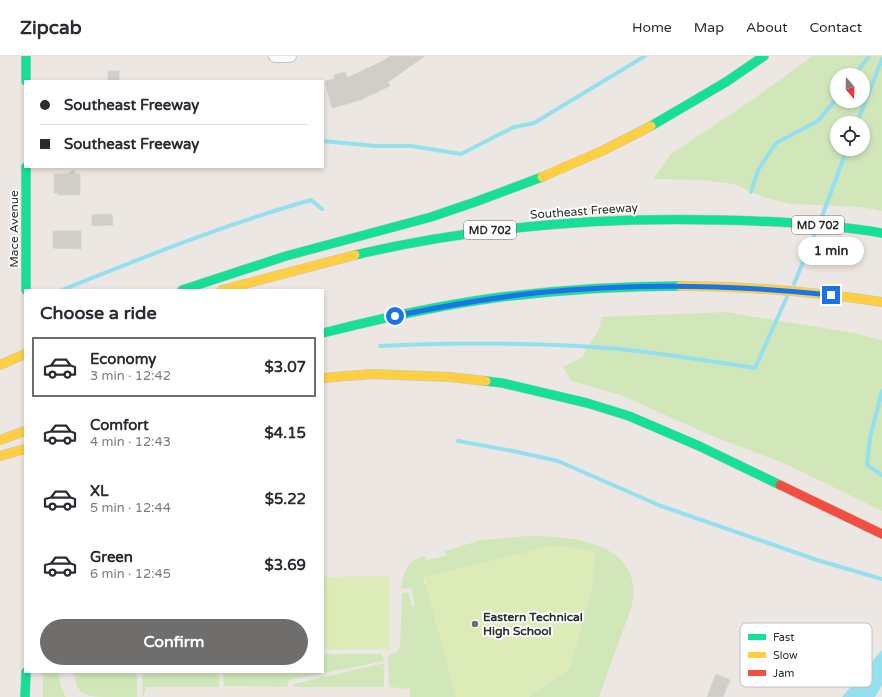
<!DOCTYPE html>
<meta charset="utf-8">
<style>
:root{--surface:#fff;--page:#f2f2f3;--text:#2b2b33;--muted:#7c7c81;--line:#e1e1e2;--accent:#706e6c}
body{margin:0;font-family:"Varela Round",sans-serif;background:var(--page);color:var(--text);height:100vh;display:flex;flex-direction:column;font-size:15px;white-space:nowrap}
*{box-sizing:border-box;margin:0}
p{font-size:13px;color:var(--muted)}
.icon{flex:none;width:22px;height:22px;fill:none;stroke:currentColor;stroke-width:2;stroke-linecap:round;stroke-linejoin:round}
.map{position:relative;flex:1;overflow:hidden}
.details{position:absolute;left:24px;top:233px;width:300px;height:384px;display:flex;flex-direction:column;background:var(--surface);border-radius:0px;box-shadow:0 2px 6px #0003}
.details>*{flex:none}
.banner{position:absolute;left:24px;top:24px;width:300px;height:88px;border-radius:0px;box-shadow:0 2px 6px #0003;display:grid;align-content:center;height:88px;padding:0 16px;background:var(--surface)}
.needle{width:26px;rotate:160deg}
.tools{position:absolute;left:830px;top:12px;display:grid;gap:8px}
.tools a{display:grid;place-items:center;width:40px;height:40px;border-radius:50%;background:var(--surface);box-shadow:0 2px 6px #0003;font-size:20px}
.end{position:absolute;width:18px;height:18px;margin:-9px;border:5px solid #1a73e8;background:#fff;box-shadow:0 0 0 2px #fff}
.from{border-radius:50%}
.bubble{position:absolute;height:28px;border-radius:14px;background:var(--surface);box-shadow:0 2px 6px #0003;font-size:13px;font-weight:700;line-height:28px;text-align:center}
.banner b{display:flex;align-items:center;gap:14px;height:38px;font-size:15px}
.banner b+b{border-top:1px solid var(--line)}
.banner i{width:10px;height:10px;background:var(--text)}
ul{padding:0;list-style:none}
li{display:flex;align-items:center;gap:12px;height:60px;margin:0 8px 6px;padding:0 8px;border:2px solid transparent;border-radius:0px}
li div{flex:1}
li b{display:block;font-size:15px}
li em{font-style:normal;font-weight:700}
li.active{border-color:var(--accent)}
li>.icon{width:36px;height:36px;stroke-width:1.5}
h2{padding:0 16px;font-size:18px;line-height:48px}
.button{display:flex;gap:8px;margin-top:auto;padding:8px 16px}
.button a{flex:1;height:46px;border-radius:24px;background:var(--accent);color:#fff;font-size:16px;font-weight:700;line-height:46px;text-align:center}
header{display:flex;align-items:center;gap:24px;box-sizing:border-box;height:56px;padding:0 20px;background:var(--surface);border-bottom:1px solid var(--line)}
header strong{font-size:19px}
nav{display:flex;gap:22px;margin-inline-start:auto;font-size:14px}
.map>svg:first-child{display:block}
.green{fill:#d1e7ba;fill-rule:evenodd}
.pitch{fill:#ddebb8}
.water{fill:#94e0ef}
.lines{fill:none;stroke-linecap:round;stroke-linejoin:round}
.stream{stroke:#94e0ef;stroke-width:4}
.building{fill:#d1cdc9;stroke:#d7d3ce}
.street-casing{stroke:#c5c4c3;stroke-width:14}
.fast-casing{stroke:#c5c4c3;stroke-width:10}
.slow-casing{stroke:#c5c4c3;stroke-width:10}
.jam-casing{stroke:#c5c4c3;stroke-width:10}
.street{stroke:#fcfbfb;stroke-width:12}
.fast{stroke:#16e098;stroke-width:9}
.slow{stroke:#ffcf43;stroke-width:9}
.jam{stroke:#f24e42;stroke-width:9}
.route{stroke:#1a73e8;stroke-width:5}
.poi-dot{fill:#706e6c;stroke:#fff;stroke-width:1.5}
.labels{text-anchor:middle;stroke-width:4;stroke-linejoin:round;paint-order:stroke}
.shield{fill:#fff;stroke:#6c6c6c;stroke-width:1}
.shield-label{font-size:11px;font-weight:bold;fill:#2d2d2d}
.street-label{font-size:12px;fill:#2d2d2d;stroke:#fff}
.poi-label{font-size:12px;font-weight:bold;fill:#2d2d2d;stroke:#fff;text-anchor:start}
.key{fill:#fff;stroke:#c0c0c0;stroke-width:1}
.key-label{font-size:11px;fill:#2d2d2d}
</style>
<header>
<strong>Zipcab</strong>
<nav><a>Home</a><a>Map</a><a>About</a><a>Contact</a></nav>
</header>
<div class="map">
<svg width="882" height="641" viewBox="0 0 882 641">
<rect width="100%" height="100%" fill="#ece7e2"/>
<g class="green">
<path d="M812 0H882V155L861 151 791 148 763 141 733 128 703 124 653 123 671 98 755 42ZM837 19H863V45H837ZM837 67H863V93H837Z"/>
<path d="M726 256 854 277 882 284V455L788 409 705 377 621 339 571 325 563 311 582 301 600 271 601 261Z"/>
<path d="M528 480C568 480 640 485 633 543 632 552 627 563 624 572 615 595 607 618 599 641H528L570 612 592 531 595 496 424 521V528H426L456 641H410V633L389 631 388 601 390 598 396 597 400 590 402 537 406 536 409 539 412 551H415L411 532 404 533 401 531C404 515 407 504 425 500L426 504 446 500 445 495 481 484Z"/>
<path d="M323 598H382L384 605 289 624 288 630 284 631 224 630 223 616H323Z"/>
<path d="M381 608H384V631H294L293 629 294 628Z"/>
<path d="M43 616H59C59 626 61 633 66 641H43Z"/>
<path d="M75 616H137V641C128 641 118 641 109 641 89 641 74 640 75 616Z"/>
<path d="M142 616H219V631H146L144 639 142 641Z"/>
</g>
<g class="pitch">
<path d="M556 489 595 496 592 531 570 612 528 641H456L424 521Z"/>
<path d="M389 520 390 593 323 594V521Z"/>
</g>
<path class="water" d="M882 594V629L875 641H842Z"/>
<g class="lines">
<g class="stream">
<path d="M855 19 869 0"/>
<path d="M857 67 882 3"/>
<path d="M323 85 376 90H411L461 98 514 71 534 67 645 0"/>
<path d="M751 136 758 114 776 87 818 65 837 42"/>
<path d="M821 163 847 93"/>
<path d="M794 228 816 175"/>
<path d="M62 234C144 201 226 168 311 144L322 153"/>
<path d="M380 290C446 286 512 287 578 290 637 293 697 303 755 312L787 241"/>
<path d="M882 335 870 382 867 409 882 419"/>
<path d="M458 385 513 395 558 405 661 450 817 504 882 523"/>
</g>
</g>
<g class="building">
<path d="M390 0H425L388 26 390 30 360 44 332 52 325 25 335 23 334 19 345 16 347 22 383 5Z"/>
<rect x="108" y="15" width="11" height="10"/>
<path d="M73 114 76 118H80V139H58V137H54V118H67Z"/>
<path d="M112 158 113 169 92 170V159Z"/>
<path d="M53 175H81V193L53 192Z"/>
<path d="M716 618 730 624 723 641H707Z"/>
</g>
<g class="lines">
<defs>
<path id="street" d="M275 0H290"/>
<g id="fast">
<path d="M26 0V25"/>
<path d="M651 70 726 26 764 0"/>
<path d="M26 111V234"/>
<path d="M355 199C475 171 597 161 719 164 774 165 828 168 882 177"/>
<path d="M182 234 286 200 431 161 475 146 542 121"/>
<path d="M323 277C382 262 441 249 501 241 560 234 620 230 680 230"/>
<path d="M486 325 502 327 587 347 629 360 699 390 780 429"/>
<path d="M25 641 26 616"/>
</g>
<g id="slow">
<path d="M542 121 604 94 651 70"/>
<path d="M680 230C748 230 815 236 882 246"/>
<path d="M222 234 355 199"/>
<path d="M0 309 25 298"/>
<path d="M323 322 372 318 449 321 486 325"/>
<path d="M0 384 25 375"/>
<path d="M0 400 25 393"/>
</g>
<path id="jam" d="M780 429 882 478"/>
</defs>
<use href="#street" class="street-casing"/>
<use href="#fast" class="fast-casing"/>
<use href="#slow" class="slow-casing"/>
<use href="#jam" class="jam-casing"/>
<use href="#street" class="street"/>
<use href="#fast" class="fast"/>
<use href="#slow" class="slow"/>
<use href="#jam" class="jam"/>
</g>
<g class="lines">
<path class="route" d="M395 260C453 248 511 238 570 234 656 227 744 230 831 239"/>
</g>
<circle class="poi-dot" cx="475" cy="568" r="4"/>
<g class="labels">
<g class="shield">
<rect x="792" y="160" width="52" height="18" rx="3"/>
<rect x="464" y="165" width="52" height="18" rx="3"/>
</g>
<g class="shield-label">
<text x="818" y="173">MD 702</text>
<text x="490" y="178">MD 702</text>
</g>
<g class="street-label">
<text transform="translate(584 155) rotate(-4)" y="4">Southeast Freeway</text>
<text transform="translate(14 173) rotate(-90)" y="4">Mace Avenue</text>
</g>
<g class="poi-label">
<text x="483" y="565">Eastern Technical<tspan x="483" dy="14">High School</tspan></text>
</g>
</g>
<rect x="740" y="567" width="132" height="64" rx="6" class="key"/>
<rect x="748" y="578" width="18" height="6" fill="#16e098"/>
<rect x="748" y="596" width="18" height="6" fill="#ffcf43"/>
<rect x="748" y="614" width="18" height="6" fill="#f24e42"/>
<g class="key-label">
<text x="773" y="585">Fast</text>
<text x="773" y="603">Slow</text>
<text x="773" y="621">Jam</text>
</g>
</svg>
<div class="tools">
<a><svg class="needle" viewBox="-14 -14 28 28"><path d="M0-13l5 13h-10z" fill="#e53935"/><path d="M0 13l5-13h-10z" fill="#7c7c81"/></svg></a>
<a><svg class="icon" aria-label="locate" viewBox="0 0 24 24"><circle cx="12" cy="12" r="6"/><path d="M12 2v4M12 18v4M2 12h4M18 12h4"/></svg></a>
</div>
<i class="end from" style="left:395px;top:260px"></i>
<i class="end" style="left:831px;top:239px"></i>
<div class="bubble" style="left:798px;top:181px;width:66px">1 min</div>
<div class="banner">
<b><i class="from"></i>Southeast Freeway</b>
<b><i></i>Southeast Freeway</b>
</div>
<section class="details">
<h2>Choose a ride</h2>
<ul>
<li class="active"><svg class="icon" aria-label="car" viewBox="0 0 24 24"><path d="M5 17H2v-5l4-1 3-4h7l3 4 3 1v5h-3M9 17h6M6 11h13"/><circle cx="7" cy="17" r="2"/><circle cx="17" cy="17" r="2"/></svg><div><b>Economy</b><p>3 min · 12:42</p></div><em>$3.07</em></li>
<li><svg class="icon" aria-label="car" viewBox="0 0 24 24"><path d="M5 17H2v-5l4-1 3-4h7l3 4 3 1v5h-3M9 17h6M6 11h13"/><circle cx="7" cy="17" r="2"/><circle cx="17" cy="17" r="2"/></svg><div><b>Comfort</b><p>4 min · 12:43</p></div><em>$4.15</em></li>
<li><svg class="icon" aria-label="car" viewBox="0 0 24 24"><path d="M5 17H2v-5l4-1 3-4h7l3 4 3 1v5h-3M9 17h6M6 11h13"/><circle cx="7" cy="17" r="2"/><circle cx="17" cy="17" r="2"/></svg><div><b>XL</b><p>5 min · 12:44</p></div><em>$5.22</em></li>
<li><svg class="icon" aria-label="car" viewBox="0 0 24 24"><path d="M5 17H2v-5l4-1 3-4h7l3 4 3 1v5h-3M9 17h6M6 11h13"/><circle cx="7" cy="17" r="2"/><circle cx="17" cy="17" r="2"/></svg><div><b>Green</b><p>6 min · 12:45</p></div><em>$3.69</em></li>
</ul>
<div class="button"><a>Confirm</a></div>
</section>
</div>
